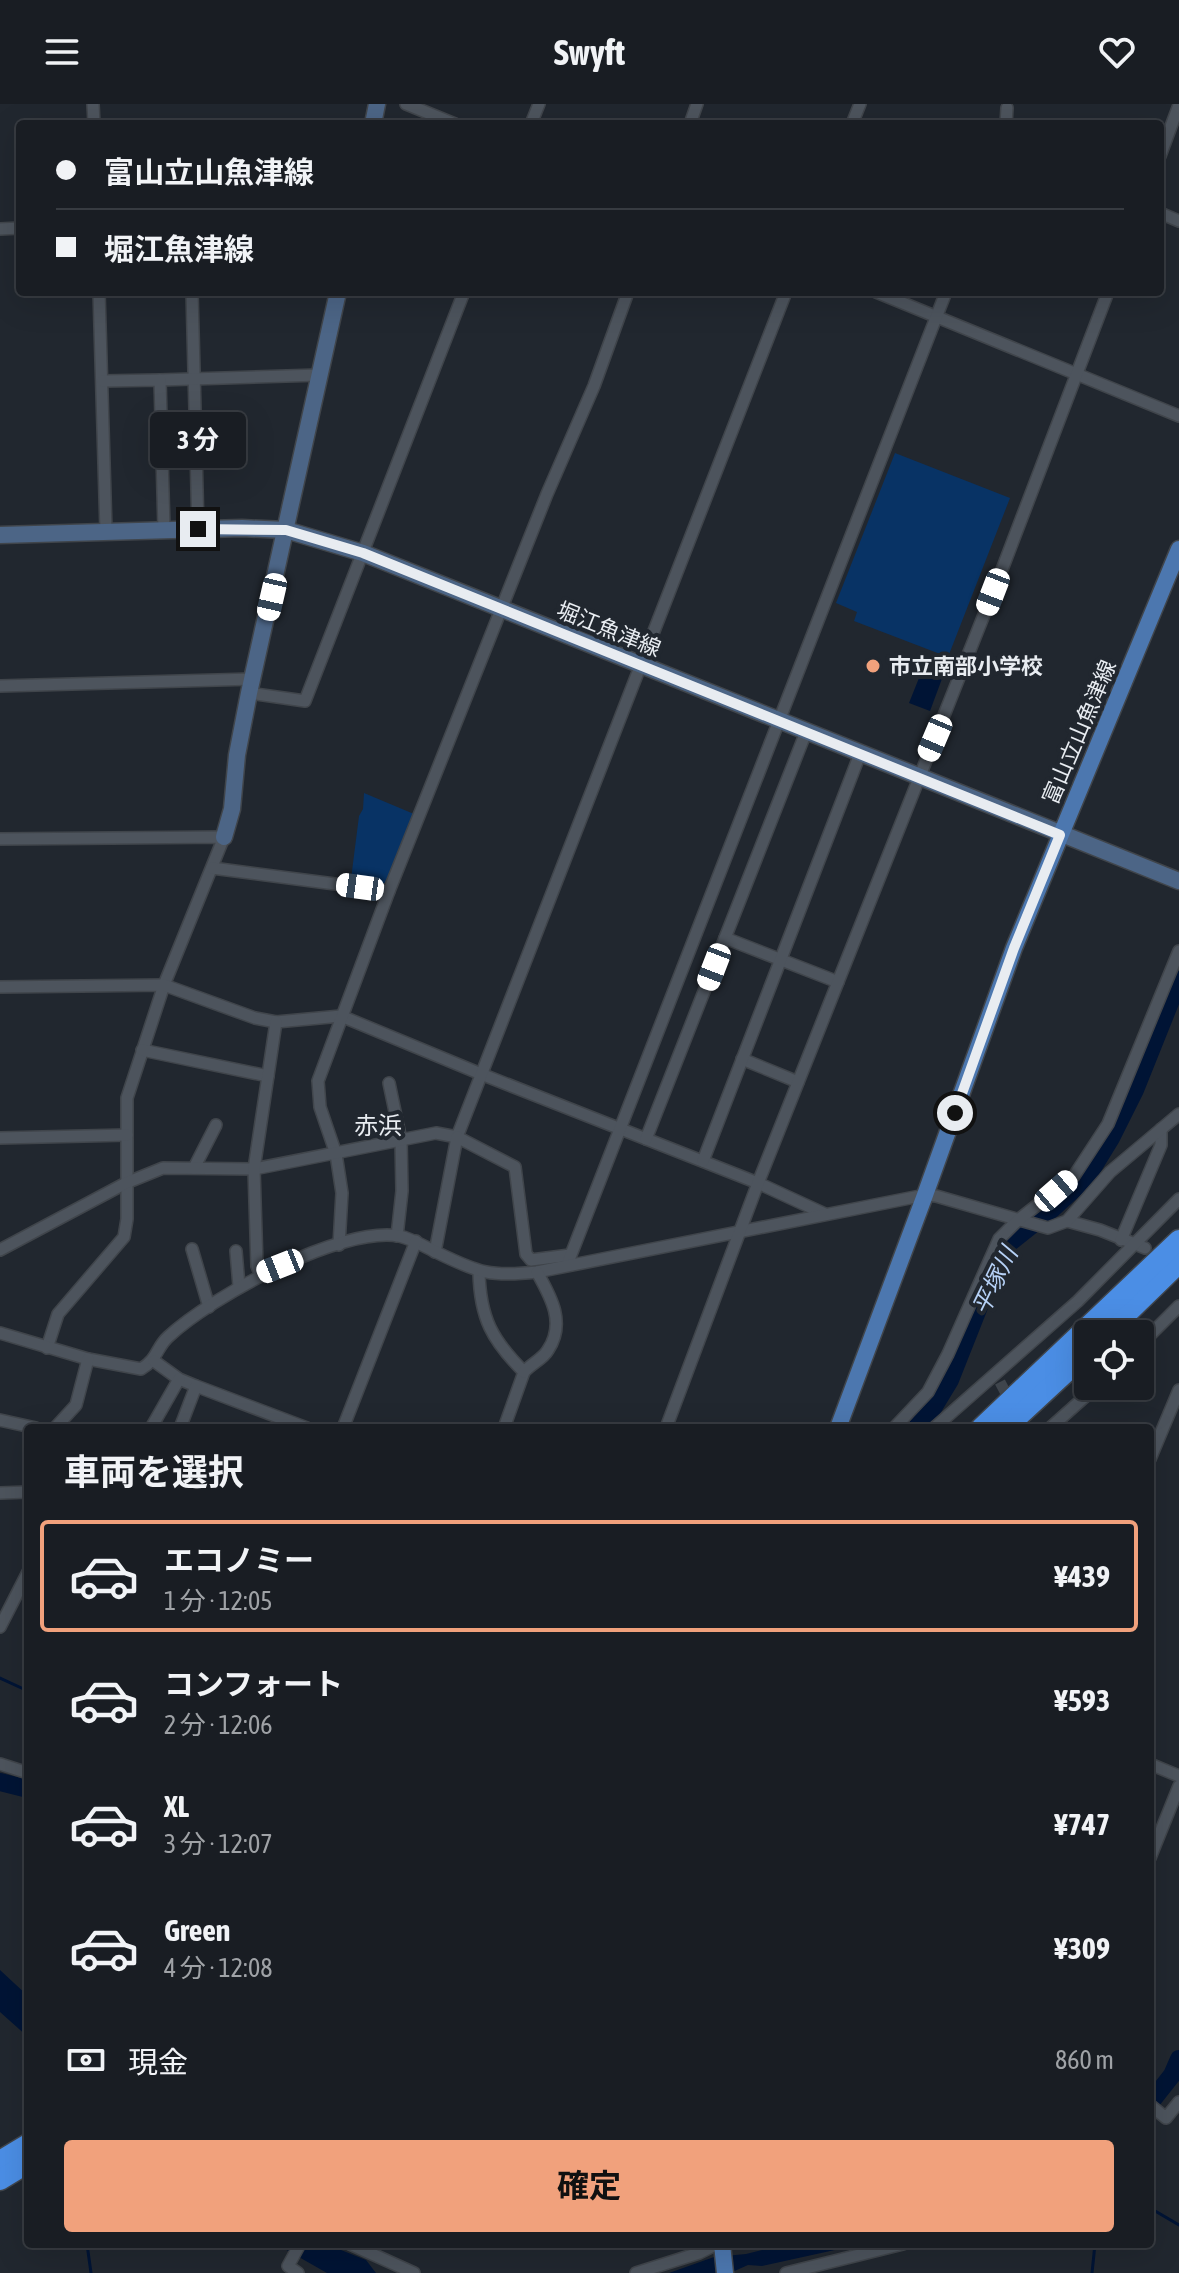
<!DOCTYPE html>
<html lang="ja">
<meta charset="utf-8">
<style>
:root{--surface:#191d23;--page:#262a30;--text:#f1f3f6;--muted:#9fa2a6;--line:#373b41;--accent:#f1a17c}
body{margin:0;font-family:"Asap Condensed","Noto Sans JP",sans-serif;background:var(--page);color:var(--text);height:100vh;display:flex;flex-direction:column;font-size:30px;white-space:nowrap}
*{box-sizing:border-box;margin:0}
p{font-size:26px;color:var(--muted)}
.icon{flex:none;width:44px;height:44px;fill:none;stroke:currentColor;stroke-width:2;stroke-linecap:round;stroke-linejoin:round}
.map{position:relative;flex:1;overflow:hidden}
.side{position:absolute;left:24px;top:1320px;width:1130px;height:824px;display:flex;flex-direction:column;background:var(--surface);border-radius:8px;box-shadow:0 8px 32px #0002,0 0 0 2px var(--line)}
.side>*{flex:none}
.banner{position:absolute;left:16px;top:16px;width:1148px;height:176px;border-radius:8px;box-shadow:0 8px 32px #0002,0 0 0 2px var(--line);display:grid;align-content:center;height:176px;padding:0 40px;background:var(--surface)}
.controls{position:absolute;left:1074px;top:1216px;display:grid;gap:16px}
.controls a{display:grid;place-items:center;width:80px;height:80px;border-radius:8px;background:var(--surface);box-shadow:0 8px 32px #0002,0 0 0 2px var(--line);font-size:40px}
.end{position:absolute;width:36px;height:36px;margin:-18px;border:10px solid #e8ecf1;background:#111;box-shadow:0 0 0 4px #111}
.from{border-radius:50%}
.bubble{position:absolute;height:56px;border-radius:8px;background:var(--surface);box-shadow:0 8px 32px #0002,0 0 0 2px var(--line);font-size:26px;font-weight:700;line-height:56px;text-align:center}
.car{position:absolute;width:24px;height:48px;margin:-24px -12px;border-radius:10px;box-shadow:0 0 6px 2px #0007;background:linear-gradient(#fff 24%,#345 0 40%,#fff 0 76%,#345 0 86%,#fff 0)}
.banner b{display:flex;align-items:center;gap:28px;height:76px;font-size:30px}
.banner b+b{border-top:2px solid var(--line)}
.banner i{width:20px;height:20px;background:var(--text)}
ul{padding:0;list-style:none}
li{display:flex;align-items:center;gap:24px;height:112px;margin:0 16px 12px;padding:0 24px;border:4px solid transparent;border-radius:8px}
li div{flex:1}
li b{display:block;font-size:30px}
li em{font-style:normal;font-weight:700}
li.current{border-color:var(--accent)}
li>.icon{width:72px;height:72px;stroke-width:1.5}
h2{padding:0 40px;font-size:36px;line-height:96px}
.pay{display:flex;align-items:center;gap:20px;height:88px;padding:0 40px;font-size:30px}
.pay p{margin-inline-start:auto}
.button{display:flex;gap:16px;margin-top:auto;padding:16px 40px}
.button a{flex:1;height:92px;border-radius:8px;background:var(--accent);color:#111;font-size:32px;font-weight:700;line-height:92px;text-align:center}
header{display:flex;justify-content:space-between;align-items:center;height:104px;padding:0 40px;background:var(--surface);font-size:36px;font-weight:700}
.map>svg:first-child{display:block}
.green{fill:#083365}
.water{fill:#001435}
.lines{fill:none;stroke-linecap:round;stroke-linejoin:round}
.stream{stroke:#001435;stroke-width:3}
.river{stroke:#001435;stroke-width:18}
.street-tunnel{stroke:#3f454c;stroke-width:11;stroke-dasharray:11 5.5;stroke-linecap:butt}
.street-casing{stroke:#40454b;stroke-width:14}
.secondary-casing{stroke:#40454b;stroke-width:19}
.primary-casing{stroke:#40454b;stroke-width:19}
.highway-casing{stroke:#40454b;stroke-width:23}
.street{stroke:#4d545d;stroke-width:11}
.secondary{stroke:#4c6586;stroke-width:16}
.primary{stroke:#4c77af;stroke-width:16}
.highway{stroke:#4b8ee5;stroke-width:20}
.route{stroke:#e8ecf1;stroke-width:10}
.poi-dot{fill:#f1a17c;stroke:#21272f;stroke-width:3}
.labels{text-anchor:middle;stroke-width:8;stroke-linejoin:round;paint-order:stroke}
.street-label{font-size:22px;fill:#e8ecf1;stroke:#21272f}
.poi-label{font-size:22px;font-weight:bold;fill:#e8ecf1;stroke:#21272f;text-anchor:start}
.neighbourhood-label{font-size:24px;fill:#e8ecf1;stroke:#21272f}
.water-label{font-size:24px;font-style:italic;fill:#b6d1f6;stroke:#21272f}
</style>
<header><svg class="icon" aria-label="menu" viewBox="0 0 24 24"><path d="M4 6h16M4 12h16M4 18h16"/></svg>Swyft<svg class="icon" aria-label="heart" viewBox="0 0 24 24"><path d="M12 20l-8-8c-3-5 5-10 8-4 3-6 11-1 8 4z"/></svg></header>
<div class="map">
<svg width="1179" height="2169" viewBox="0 0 1179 2169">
<rect width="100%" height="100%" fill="#21272f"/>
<g class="green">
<path d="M895 349 1010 394 948 553 854 517 857 508 836 499Z"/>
<path d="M364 689 414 710 388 783 351 775 359 712 363 705Z"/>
</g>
<g class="water">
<path d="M923 564 943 572 930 607 909 599Z"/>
<path d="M0 1866 28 1892V1933L0 1908Z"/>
<path d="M276 2140H326L366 2156 376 2169H327Z"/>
<path d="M787 2140H862L762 2162 748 2161 730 2169H669L714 2153 746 2150Z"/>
</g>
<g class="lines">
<g class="stream">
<path d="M0 1574 28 1587"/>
<path d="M1150 2104 1179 2121"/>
<path d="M87 2140 91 2169"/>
<path d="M1092 2169 1095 2140"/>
</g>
<g class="river">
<path d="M916 1324 933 1304 950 1276 988 1180 1008 1140 1052 1105 1087 1073 1111 1034 1135 986 1179 876"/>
<path d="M0 1678 28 1685"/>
<path d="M1150 1999 1172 1971 1179 1955"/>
</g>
<path class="street-tunnel" d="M1000 1278 1024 1324"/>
<defs>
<g id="street">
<path d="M93 0 94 20"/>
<path d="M406 0 455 20"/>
<path d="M531 20 539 0"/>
<path d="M690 20 697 0"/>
<path d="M852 20 860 0"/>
<path d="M1006 20 1007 4"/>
<path d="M1160 52 1179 1"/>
<path d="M1160 109 1179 117"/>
<path d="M0 125 20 124"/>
<path d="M99 188 106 427"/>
<path d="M192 188 198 425"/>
<path d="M876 188 1179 312"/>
<path d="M160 276 319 271"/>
<path d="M103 277 160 276 164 426"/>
<path d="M0 582 253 575"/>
<path d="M249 589 305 597 464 188"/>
<path d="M0 735 224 733 164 881 127 994V1115L124 1133 58 1210 47 1244"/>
<path d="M212 764 389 787"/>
<path d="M725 834 838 878"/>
<path d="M0 883 164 881 255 914 276 918 341 912 481 970 758 1079 825 1110"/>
<path d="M142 946 268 972"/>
<path d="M742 955 798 978"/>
<path d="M389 979 401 1036 402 1087 397 1132"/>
<path d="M0 1034 127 1031"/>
<path d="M646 1035 806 628"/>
<path d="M703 1057 860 650"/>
<path d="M194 1064 216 1021"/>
<path d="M1067 1117 1100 1126 1145 1144"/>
<path d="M1121 1136 1161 1041V1025"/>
<path d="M339 1141 342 1089 336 1050 320 1003 318 977 389 787 547 390 594 282 628 188"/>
<path d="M192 1145 209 1203"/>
<path d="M0 1146 126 1079 163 1064 254 1065 436 1029 457 1033 786 188"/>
<path d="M236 1147 239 1182"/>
<path d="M435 1148 457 1033 515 1063 526 1150 531 1156 570 1151"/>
<path d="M567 1161 946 188"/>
<path d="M479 1168C480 1214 492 1236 524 1268L504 1324"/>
<path d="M260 1170 257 1162 254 1065 276 918"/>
<path d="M0 1229 88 1255 141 1265C158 1255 156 1244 168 1233 211 1193 340 1122 399 1132 413 1135 425 1143 438 1149 479 1169 491 1173 537 1168L925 1091 936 1092 1048 1124 1067 1117 1110 1068 1179 1010"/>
<path d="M1140 1241 1179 1202"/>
<path d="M154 1257 179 1275 196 1282 307 1324"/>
<path d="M524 1268C531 1260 543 1255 548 1246 566 1219 551 1193 537 1168"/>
<path d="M0 1316 36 1324"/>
<path d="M55 1324 76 1301 88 1255"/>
<path d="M151 1324 179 1275"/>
<path d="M180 1324 196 1282"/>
<path d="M343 1324 416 1137"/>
<path d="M666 1324 758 1079 1003 463 1108 188"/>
<path d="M894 1324 928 1288 948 1250 999 1135 1017 1117 1074 1072 1108 1020 1179 847"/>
<path d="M934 1324 1078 1197 1179 1095"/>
<path d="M1050 1324 1097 1282"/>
<path d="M1150 1355 1179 1286"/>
<path d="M0 1389 28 1388"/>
<path d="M0 1523 28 1468"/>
<path d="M0 1660 28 1669"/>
<path d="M1150 1660 1179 1672"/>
<path d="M1150 1754 1179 1682"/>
<path d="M1150 2001 1166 2014 1179 1998"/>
<path d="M350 2140 414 2169"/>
<path d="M298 2169 288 2162 300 2140"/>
<path d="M636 2169 699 2149 717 2140"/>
<path d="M786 2169 903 2140"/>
</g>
<g id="secondary">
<path d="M373 20 377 0"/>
<path d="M0 431 242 424 286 426 363 449 1179 777"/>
<path d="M224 733 232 705 237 651 249 589 338 188"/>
</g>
<g id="primary">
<path d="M838 1324 925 1091 1014 844 1179 445"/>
<path d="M722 2140 725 2169"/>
</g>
<g id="highway">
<path d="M1106 1230 1179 1159"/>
<path d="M981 1324 1179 1136"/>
<path d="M1006 1324 1088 1248"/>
<path d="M0 2057 28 2040"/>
<path d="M0 2076 28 2059"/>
</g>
</defs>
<use href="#street" class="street-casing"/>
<use href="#secondary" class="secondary-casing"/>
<use href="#primary" class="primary-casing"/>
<use href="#highway" class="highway-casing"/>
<use href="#street" class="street"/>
<use href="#secondary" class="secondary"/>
<use href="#primary" class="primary"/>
<use href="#highway" class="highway"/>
</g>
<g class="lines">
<path class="route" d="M198 425 286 426 363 449 1060 731 1014 844 955 1009"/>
</g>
<circle class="poi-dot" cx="873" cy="562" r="8"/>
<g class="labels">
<g class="street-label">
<text transform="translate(609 525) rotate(22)" y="8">堀江魚津線</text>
<text transform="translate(1079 628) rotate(-67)" y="8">富山立山魚津線</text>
</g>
<g class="poi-label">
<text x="889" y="570">市立南部小学校</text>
</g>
<g class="neighbourhood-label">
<text x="378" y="1030">赤浜</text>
</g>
<g class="water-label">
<text transform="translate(995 1177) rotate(-64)" y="8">平塚川</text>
</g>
</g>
</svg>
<div class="controls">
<a><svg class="icon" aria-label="locate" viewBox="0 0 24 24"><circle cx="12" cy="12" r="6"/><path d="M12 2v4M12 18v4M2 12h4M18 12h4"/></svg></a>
</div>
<i class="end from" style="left:955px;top:1009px"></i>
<i class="end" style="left:198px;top:425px"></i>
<div class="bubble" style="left:150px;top:308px;width:96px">3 分</div>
<i class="car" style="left:993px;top:488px;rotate:201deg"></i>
<i class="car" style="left:272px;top:493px;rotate:193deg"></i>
<i class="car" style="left:935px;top:634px;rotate:203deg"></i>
<i class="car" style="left:360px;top:783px;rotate:278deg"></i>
<i class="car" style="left:714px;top:863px;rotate:201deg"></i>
<i class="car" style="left:1056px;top:1087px;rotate:49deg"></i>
<i class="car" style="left:280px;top:1162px;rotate:248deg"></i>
<div class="banner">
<b><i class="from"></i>富山立山魚津線</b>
<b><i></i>堀江魚津線</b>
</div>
<section class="side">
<h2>車両を選択</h2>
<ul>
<li class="current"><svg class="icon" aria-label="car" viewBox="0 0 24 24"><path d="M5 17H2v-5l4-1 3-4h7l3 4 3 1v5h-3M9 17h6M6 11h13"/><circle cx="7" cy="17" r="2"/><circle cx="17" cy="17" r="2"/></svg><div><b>エコノミー</b><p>1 分 · 12:05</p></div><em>¥439</em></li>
<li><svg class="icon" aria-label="car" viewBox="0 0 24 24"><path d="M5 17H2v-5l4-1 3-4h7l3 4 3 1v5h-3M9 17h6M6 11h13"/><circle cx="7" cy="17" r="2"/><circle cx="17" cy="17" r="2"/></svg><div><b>コンフォート</b><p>2 分 · 12:06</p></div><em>¥593</em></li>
<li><svg class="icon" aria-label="car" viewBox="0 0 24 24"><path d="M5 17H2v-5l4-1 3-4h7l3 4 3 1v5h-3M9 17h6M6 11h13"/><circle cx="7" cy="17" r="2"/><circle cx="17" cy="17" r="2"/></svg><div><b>XL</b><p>3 分 · 12:07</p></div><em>¥747</em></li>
<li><svg class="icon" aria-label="car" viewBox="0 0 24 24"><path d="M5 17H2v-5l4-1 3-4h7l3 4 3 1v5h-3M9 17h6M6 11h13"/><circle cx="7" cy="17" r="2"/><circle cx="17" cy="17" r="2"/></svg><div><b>Green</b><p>4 分 · 12:08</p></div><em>¥309</em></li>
</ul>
<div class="pay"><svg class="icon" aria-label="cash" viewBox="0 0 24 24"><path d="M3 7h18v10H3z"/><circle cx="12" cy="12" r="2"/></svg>現金<p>860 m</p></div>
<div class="button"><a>確定</a></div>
</section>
</div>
